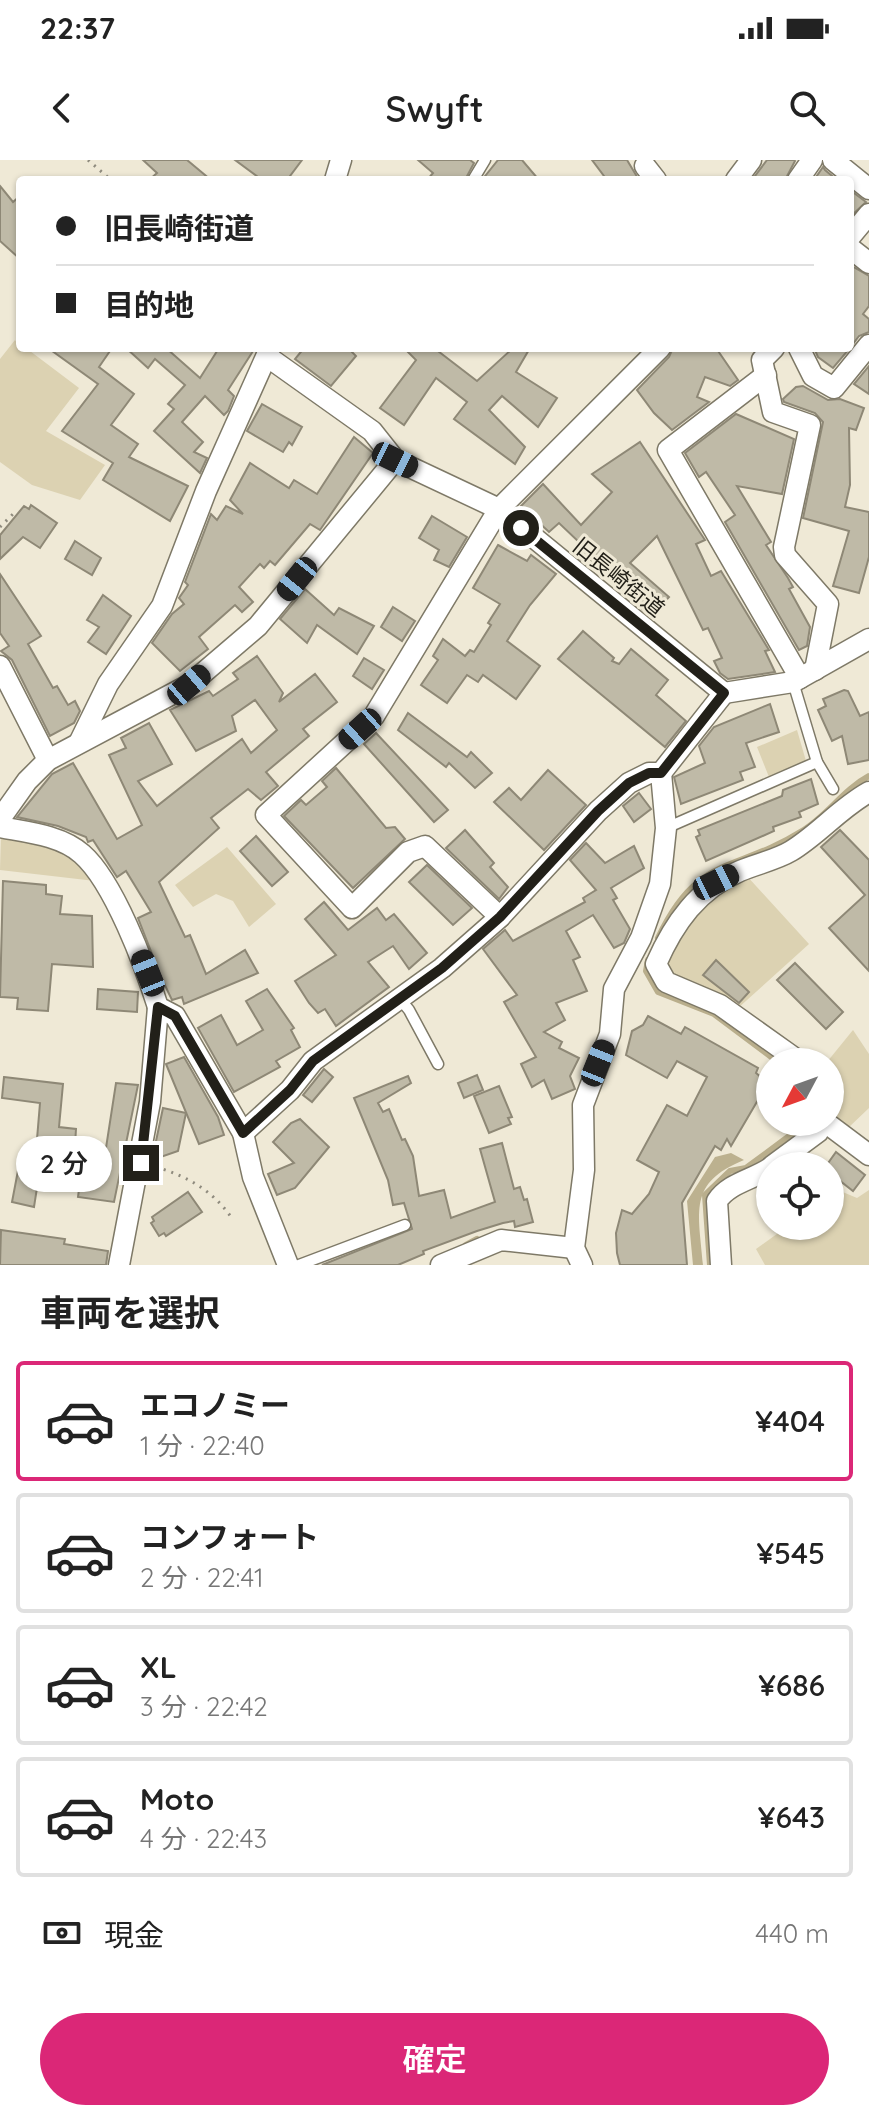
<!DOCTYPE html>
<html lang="ja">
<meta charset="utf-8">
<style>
:root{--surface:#fff;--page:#f2f2f2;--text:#222;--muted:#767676;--line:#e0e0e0;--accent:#db2777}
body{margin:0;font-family:Quicksand,"Noto Sans JP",sans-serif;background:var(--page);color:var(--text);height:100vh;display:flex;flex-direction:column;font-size:30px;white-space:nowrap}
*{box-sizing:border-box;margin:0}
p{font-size:26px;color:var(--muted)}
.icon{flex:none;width:44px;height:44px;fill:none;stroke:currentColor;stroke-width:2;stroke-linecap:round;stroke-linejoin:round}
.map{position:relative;height:1105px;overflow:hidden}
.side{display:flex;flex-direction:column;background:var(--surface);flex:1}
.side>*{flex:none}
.top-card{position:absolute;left:16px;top:16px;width:838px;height:176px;border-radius:8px;box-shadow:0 2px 6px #0004;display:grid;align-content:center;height:176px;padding:0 40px;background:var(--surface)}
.needle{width:52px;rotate:229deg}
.controls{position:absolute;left:756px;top:888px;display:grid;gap:16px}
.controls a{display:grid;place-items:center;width:88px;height:88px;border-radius:50%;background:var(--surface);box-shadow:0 2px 6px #0004;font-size:40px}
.end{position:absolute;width:36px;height:36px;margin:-18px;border:10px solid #222019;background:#fff;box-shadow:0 0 0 4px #fff}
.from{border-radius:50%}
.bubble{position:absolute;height:56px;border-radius:28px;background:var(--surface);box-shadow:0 2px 6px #0004;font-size:26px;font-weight:600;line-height:56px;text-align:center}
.car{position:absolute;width:24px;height:48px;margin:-24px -12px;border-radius:10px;box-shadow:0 0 6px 2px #0007;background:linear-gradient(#222 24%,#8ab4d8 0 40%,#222 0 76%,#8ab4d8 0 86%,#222 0)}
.top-card b{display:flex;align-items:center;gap:28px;height:76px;font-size:30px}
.top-card b+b{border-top:2px solid var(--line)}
.top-card i{width:20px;height:20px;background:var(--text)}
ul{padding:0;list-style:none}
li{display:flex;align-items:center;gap:24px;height:120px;margin:0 16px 12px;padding:0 24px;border:4px solid var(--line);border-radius:8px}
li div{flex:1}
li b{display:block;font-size:30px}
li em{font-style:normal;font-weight:600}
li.selected{border-color:var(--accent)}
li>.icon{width:72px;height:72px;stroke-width:1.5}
h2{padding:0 40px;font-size:36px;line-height:96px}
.pay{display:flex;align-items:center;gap:20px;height:88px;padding:0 40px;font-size:30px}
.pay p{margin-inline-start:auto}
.primary-button{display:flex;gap:16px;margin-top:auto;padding:16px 40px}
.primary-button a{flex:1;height:92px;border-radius:48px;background:var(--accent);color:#fff;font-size:32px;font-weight:600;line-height:92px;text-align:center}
.status{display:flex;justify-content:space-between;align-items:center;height:56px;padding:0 40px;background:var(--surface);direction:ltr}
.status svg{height:22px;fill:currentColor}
header{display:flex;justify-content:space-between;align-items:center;height:104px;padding:0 40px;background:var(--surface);font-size:36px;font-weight:600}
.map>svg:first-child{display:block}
.green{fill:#dcd2b2}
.forest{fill:#bcb18f}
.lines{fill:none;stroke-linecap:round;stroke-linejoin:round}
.stream{stroke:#b9ae8c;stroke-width:6}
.building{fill:#bfbaa7;stroke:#8e8876;stroke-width:2}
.lane-casing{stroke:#7e7967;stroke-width:13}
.street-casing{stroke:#7e7967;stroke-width:23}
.path{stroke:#8f8b7e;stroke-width:3;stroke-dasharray:2 6;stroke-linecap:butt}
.lane{stroke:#fff;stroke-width:10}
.street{stroke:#fff;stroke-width:20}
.route{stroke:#222019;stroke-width:10}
.labels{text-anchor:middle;stroke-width:6;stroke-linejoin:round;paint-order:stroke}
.street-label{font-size:22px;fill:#222019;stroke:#efe9d6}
</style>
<div class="status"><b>22:37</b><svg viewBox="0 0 49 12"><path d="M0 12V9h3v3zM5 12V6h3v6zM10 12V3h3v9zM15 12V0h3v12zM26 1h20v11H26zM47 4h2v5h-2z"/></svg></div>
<header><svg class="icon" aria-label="back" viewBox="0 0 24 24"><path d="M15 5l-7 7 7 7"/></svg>Swyft<svg class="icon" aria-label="search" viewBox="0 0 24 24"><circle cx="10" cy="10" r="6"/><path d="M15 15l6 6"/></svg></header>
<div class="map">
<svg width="869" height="1105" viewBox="0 0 869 1105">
<rect width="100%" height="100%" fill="#efe9d6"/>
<g class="green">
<path d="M15 180 20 188H26L79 228 46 271 105 305 80 340 32 325 0 302V199Z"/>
<path d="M797 570 806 601 769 617 757 587Z"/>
<path d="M1 676C48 683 63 684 95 721L0 710Z"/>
<path d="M227 687 276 744 249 767 233 741 216 734 193 747 175 725Z"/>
<path d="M746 715 809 784 737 849 700 825 670 816 663 802 694 747Z"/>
<path d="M853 870 869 894V948L848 968 831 953 830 902H827Z"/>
<path d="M838 1030 857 1038 869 1030V1105H765L756 1089 788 1066H830V1036Z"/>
</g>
<path class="forest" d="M731 993 744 1000C687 1023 699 1052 703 1105H693L687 1041 715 997Z"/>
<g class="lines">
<g class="stream">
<path d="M658 778C698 693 735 713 802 671 827 656 843 630 869 616"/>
<path d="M648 800 646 811 658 832 714 854 778 902"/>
<path d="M466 1085 477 1079"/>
<path d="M710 1105 705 1035 730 1011 746 1008 808 962"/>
</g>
</g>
<g class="building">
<path d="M143 0H187L211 20H149L157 13Z"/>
<path d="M235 0H302L287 20H262Z"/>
<path d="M418 0H470L474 3 465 20H427L433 13Z"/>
<path d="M498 0H522L539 20H482Z"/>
<path d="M592 0H627L639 20H607Z"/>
<path d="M767 0H794L795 1 785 20H752Z"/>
<path d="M823 7 825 10 837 20H814Z"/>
<path d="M0 26 13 42 20 36V99L0 81Z"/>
<path d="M850 30 866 42 850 57Z"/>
<path d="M850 105 869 116V146L863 154 869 159V172L859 176 850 188Z"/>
<path d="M48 188H112L99 207 134 234 111 265 138 284 129 297 188 326 170 361 103 320 113 303 62 271 98 224Z"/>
<path d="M126 188H166L200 218 219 188H255L228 230 234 236 228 251 224 255 205 236 182 262 203 282 194 292 207 298 200 313 154 271 174 249 168 244 185 225 155 199 148 208Z"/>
<path d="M304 188H348L356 196 331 226 295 199Z"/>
<path d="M404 188H434L477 221 513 188H530L516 212 557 238 538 267 502 236 489 250 525 287 515 304 454 259 467 242 436 218 404 265 380 248 416 200Z"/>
<path d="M673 188H716L738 220 730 226 705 217 697 237 709 242 672 270 654 253 637 230 669 197Z"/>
<path d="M814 188H850L833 208 818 197Z"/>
<path d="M869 206V234L854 224Z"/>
<path d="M803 226 828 240 840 239 864 248 856 270 849 268 850 325 845 347 869 352V397L859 433 833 426 849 371 803 358 823 262 815 253 784 242 783 239 796 227Z"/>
<path d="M262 244 302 267 292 285 289 282 283 292 247 271Z"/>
<path d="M736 254 794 279 782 334 737 326 771 382 766 385 788 418 793 427 789 429 810 467 807 486 799 490 725 362 735 355 706 312 699 317 685 293Z"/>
<path d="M354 277 373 293 320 370 310 364 275 405 270 401 264 408 260 404 239 427 253 442 242 452 235 445 199 477 208 489 180 511 152 483 172 454 184 444 179 438 188 425 185 422 211 354 217 360 226 346 243 354 230 340 250 303 289 328 294 320 317 334Z"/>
<path d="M640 282 705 380 696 384 711 416 721 411 769 490 765 491 775 512 728 519 720 513 714 501 722 498 708 468 703 470 657 376 630 403 669 437 655 452 651 449 647 453 590 400 586 404 573 392 580 383 559 363 549 372 521 346 543 324 581 365 612 332 592 314Z"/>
<path d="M31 345 57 363 40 388 23 377 0 399V375L24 346 29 349Z"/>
<path d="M432 356 467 377 449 407 434 400 439 390 419 378Z"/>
<path d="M75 381 101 398 92 415 65 399Z"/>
<path d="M498 385 527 401 531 395 556 414 530 445 507 481 540 506 516 539 483 515 478 522 467 515 447 543 421 525 438 500 433 496 443 479 465 496 470 490 474 492 491 465 488 463 500 444 473 428Z"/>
<path d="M0 414 41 476 28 484 53 528 57 526 68 545 75 541 80 551 74 563 50 576 12 500 1 491 9 486 0 473Z"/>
<path d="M305 429 334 455 339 448 374 466 357 494 317 465 307 483 280 459Z"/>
<path d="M103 435 131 456 106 494 88 482 99 467 87 460Z"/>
<path d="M393 447 415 461 402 481 381 467Z"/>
<path d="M583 471 614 498 612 501 619 504 631 489 668 520 656 535 686 561 665 587 558 499Z"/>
<path d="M257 496 283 533 279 542 315 514 337 542 303 569 309 576 266 612 278 626 261 640 248 629 211 658 219 668 159 722 185 777 190 775 206 814 245 790 258 813 184 844 182 837 172 840 161 817 138 758 151 752 126 711 117 717 93 680 88 682 86 677 58 666 17 657 52 614 73 603 117 679 142 665 109 595 126 588 121 578 149 563 172 604 138 621 157 646 242 579 251 593 277 570 255 540 232 556 236 571 196 591 170 550 209 531 213 536 238 519 233 513Z"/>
<path d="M364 498 384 510 372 529 353 516Z"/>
<path d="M844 530 848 531 860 556 869 552V600L848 604 842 576 832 581 818 550 826 546 823 539Z"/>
<path d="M770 544 779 572 746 583 755 607 740 612 743 620 681 644 674 617 705 603 699 586 714 567Z"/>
<path d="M408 553 467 597 471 592 492 613 475 628 449 603 446 607 398 570Z"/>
<path d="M376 573 448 650 434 662 364 584Z"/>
<path d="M336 608 386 668 395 667 405 679 353 728 284 656 301 640 306 645 327 627 322 621Z"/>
<path d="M548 610 586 645 544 690 494 642 509 628 521 640Z"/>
<path d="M811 619 818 644 799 652 801 657 773 667 774 671 706 701 696 677 700 675 698 670 782 636 783 630Z"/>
<path d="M639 633 651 649 634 662 623 646Z"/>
<path d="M465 670 494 703 490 707 508 727 499 739 446 688Z"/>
<path d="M840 670 869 700V811L829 768 865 735 821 687Z"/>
<path d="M256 676 288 712 272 726 240 691Z"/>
<path d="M586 683 605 703 634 686 644 708 611 728 617 738 613 740 630 769 624 783 614 788 593 755 566 771 580 797 573 800 587 831 556 843 565 860 544 872 562 882 559 888 579 898 570 916 575 929 552 939 544 920 532 927 521 904 536 897 504 842 517 835 483 789 505 770 513 781 585 742 583 738 596 730 570 700Z"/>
<path d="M427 705 472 748 453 765 409 722Z"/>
<path d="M3 721 46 725V734L62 736 60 754 92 756 93 807 52 804 48 851 17 849 18 838 0 837Z"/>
<path d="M324 742 348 770 377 748 386 760 394 754 427 793 409 809 393 786 368 802 389 827 336 866 325 849 318 853 309 843 295 821 336 795 305 759Z"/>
<path d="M716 800 749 832 739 843 703 815Z"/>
<path d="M795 803 843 852 826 869 777 820Z"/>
<path d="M98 829 138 832 137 852 97 849Z"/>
<path d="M267 829 294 868 291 870 300 887 276 901 280 907 234 932 198 868 221 855 237 885 263 870 246 841Z"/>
<path d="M648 856 681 874 685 867 758 908 756 913 768 923 731 986 727 979 721 990 715 986 682 1043 687 1105H620L617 1093 616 1073 622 1050 632 1054 649 1034 659 1012 637 1000 667 945 687 956 707 917 677 901 667 918 626 895 632 871 643 865Z"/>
<path d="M184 897 218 957 224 975 199 984 166 904Z"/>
<path d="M324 909 333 917 312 942 303 935Z"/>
<path d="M477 915 483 930 464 938 458 923Z"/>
<path d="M408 916 411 923 378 943 383 952 389 949 402 980 405 979 413 996 419 1036 444 1030 451 1058 495 1042 480 989 502 983 514 1029 520 1027 524 1040 527 1039 533 1062 515 1067 514 1061 503 1063 477 1071 423 1091 424 1094 398 1105H322L412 1069 404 1043 393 1045 388 1020 354 938Z"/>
<path d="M4 917 63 924 59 967 76 969 75 985 106 988 116 923 138 925 114 1042 78 1037 80 1022 39 1015 34 1047 12 1042 20 1000 35 1003 40 943 2 938Z"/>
<path d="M499 926 512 957 508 958 511 964 489 973 474 936Z"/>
<path d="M163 948 186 953 178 991 152 1000Z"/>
<path d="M300 959 329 987 295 1028 277 1035 268 1014 294 1003 273 982 291 963Z"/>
<path d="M836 992 865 1015 853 1031 830 1013V1006H826Z"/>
<path d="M188 1032 202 1052 166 1076 164 1073 159 1076 151 1063 154 1061 152 1057Z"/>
<path d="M1 1070 65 1079 64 1084 108 1091 106 1105H0Z"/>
</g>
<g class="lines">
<defs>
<g id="lane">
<path d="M473 20 485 0"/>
<path d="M793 522 817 602 833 629"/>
<path d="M666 668 817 602"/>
<path d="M400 839 409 850 438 904"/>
<path d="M299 1105 405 1065"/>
</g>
<g id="street">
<path d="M833 0 869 29"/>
<path d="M645 6 656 20"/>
<path d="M335 20 341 0"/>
<path d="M736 20 751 0"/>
<path d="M798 20 812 0"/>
<path d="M850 77 869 54"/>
<path d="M850 88 869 103"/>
<path d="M774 188 762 200 773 252 810 265 784 387 785 395 828 444 815 510"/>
<path d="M799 188 813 216 834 228 869 185"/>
<path d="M268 197 372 271 395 300 499 349 724 533 793 522 869 479"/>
<path d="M766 215 668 290 800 518"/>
<path d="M0 506 48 600"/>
<path d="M80 581 108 524 162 446 206 331 270 188"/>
<path d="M0 659 27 621 48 600 189 525 258 466 395 300"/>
<path d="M0 667C26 672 61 675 82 694 114 722 145 806 158 847L175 856 243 973 253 1017 288 1105"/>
<path d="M500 757 425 686 408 692 352 748 266 655 374 556 499 349 660 188"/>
<path d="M800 902 720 845 666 822 656 804C674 763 698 729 740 711 756 704 776 700 791 691 819 674 840 648 869 632"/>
<path d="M825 962 869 995"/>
<path d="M243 973 290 930 313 901 442 808 500 757 598 651 629 623 649 613H661L724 533"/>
<path d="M772 1006 818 972 823 962"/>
<path d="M119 1105 150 942 158 847"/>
<path d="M441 1105 501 1080 574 1088"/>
<path d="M582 1105 574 1088 584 1010 583 945 610 874 614 829 641 778 660 724 666 668 661 613"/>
<path d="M721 1105 717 1041C729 1023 752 1020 770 1008"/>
</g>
</defs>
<use href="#lane" class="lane-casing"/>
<use href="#street" class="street-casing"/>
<g class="path">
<path d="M88 0 111 20"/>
<path d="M0 367 14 353"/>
<path d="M156 1007C187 1016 213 1031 231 1057"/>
</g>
<use href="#lane" class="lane"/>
<use href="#street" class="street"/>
</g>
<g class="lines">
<path class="route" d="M141 1003 158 847 175 856 243 973 290 930 313 901 442 808 500 757 598 651 629 623 649 613H661L724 533 521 368"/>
</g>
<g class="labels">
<g class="street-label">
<text transform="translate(619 417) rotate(39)" y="8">旧長崎街道</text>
</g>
</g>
</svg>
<div class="controls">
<a><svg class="needle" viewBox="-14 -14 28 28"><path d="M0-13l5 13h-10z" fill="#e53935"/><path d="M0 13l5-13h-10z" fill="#767676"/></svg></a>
<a><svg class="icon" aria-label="locate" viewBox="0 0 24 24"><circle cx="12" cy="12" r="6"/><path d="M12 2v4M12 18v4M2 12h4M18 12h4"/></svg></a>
</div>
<i class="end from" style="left:521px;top:368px"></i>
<i class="end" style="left:141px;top:1003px"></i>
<div class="bubble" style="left:16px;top:976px;width:96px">2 分</div>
<i class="car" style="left:395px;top:300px;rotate:116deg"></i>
<i class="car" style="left:297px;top:419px;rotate:219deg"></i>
<i class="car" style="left:189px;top:525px;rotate:50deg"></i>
<i class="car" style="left:360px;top:569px;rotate:228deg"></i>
<i class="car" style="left:716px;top:722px;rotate:64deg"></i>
<i class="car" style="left:148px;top:813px;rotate:338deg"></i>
<i class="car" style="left:598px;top:903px;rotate:22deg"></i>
<div class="top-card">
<b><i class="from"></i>旧長崎街道</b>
<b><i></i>目的地</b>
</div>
</div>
<section class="side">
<h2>車両を選択</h2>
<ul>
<li class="selected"><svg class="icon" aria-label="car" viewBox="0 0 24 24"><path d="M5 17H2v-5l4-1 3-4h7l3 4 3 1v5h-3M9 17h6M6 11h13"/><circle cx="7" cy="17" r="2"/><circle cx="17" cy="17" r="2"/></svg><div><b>エコノミー</b><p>1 分 · 22:40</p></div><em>¥404</em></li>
<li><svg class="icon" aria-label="car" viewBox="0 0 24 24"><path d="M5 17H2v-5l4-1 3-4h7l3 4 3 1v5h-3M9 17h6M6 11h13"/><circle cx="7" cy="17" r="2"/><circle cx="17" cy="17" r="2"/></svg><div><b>コンフォート</b><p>2 分 · 22:41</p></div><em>¥545</em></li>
<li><svg class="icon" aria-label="car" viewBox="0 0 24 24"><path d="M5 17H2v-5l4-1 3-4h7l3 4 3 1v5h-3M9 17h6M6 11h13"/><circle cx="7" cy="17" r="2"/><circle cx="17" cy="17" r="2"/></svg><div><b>XL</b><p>3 分 · 22:42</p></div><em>¥686</em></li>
<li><svg class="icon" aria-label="car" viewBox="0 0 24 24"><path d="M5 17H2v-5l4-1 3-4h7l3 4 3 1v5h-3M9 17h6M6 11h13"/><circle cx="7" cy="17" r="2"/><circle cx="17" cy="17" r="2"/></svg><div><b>Moto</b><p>4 分 · 22:43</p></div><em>¥643</em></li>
</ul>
<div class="pay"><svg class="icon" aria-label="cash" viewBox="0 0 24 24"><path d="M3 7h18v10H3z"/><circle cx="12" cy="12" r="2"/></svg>現金<p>440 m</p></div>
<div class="primary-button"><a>確定</a></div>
</section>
